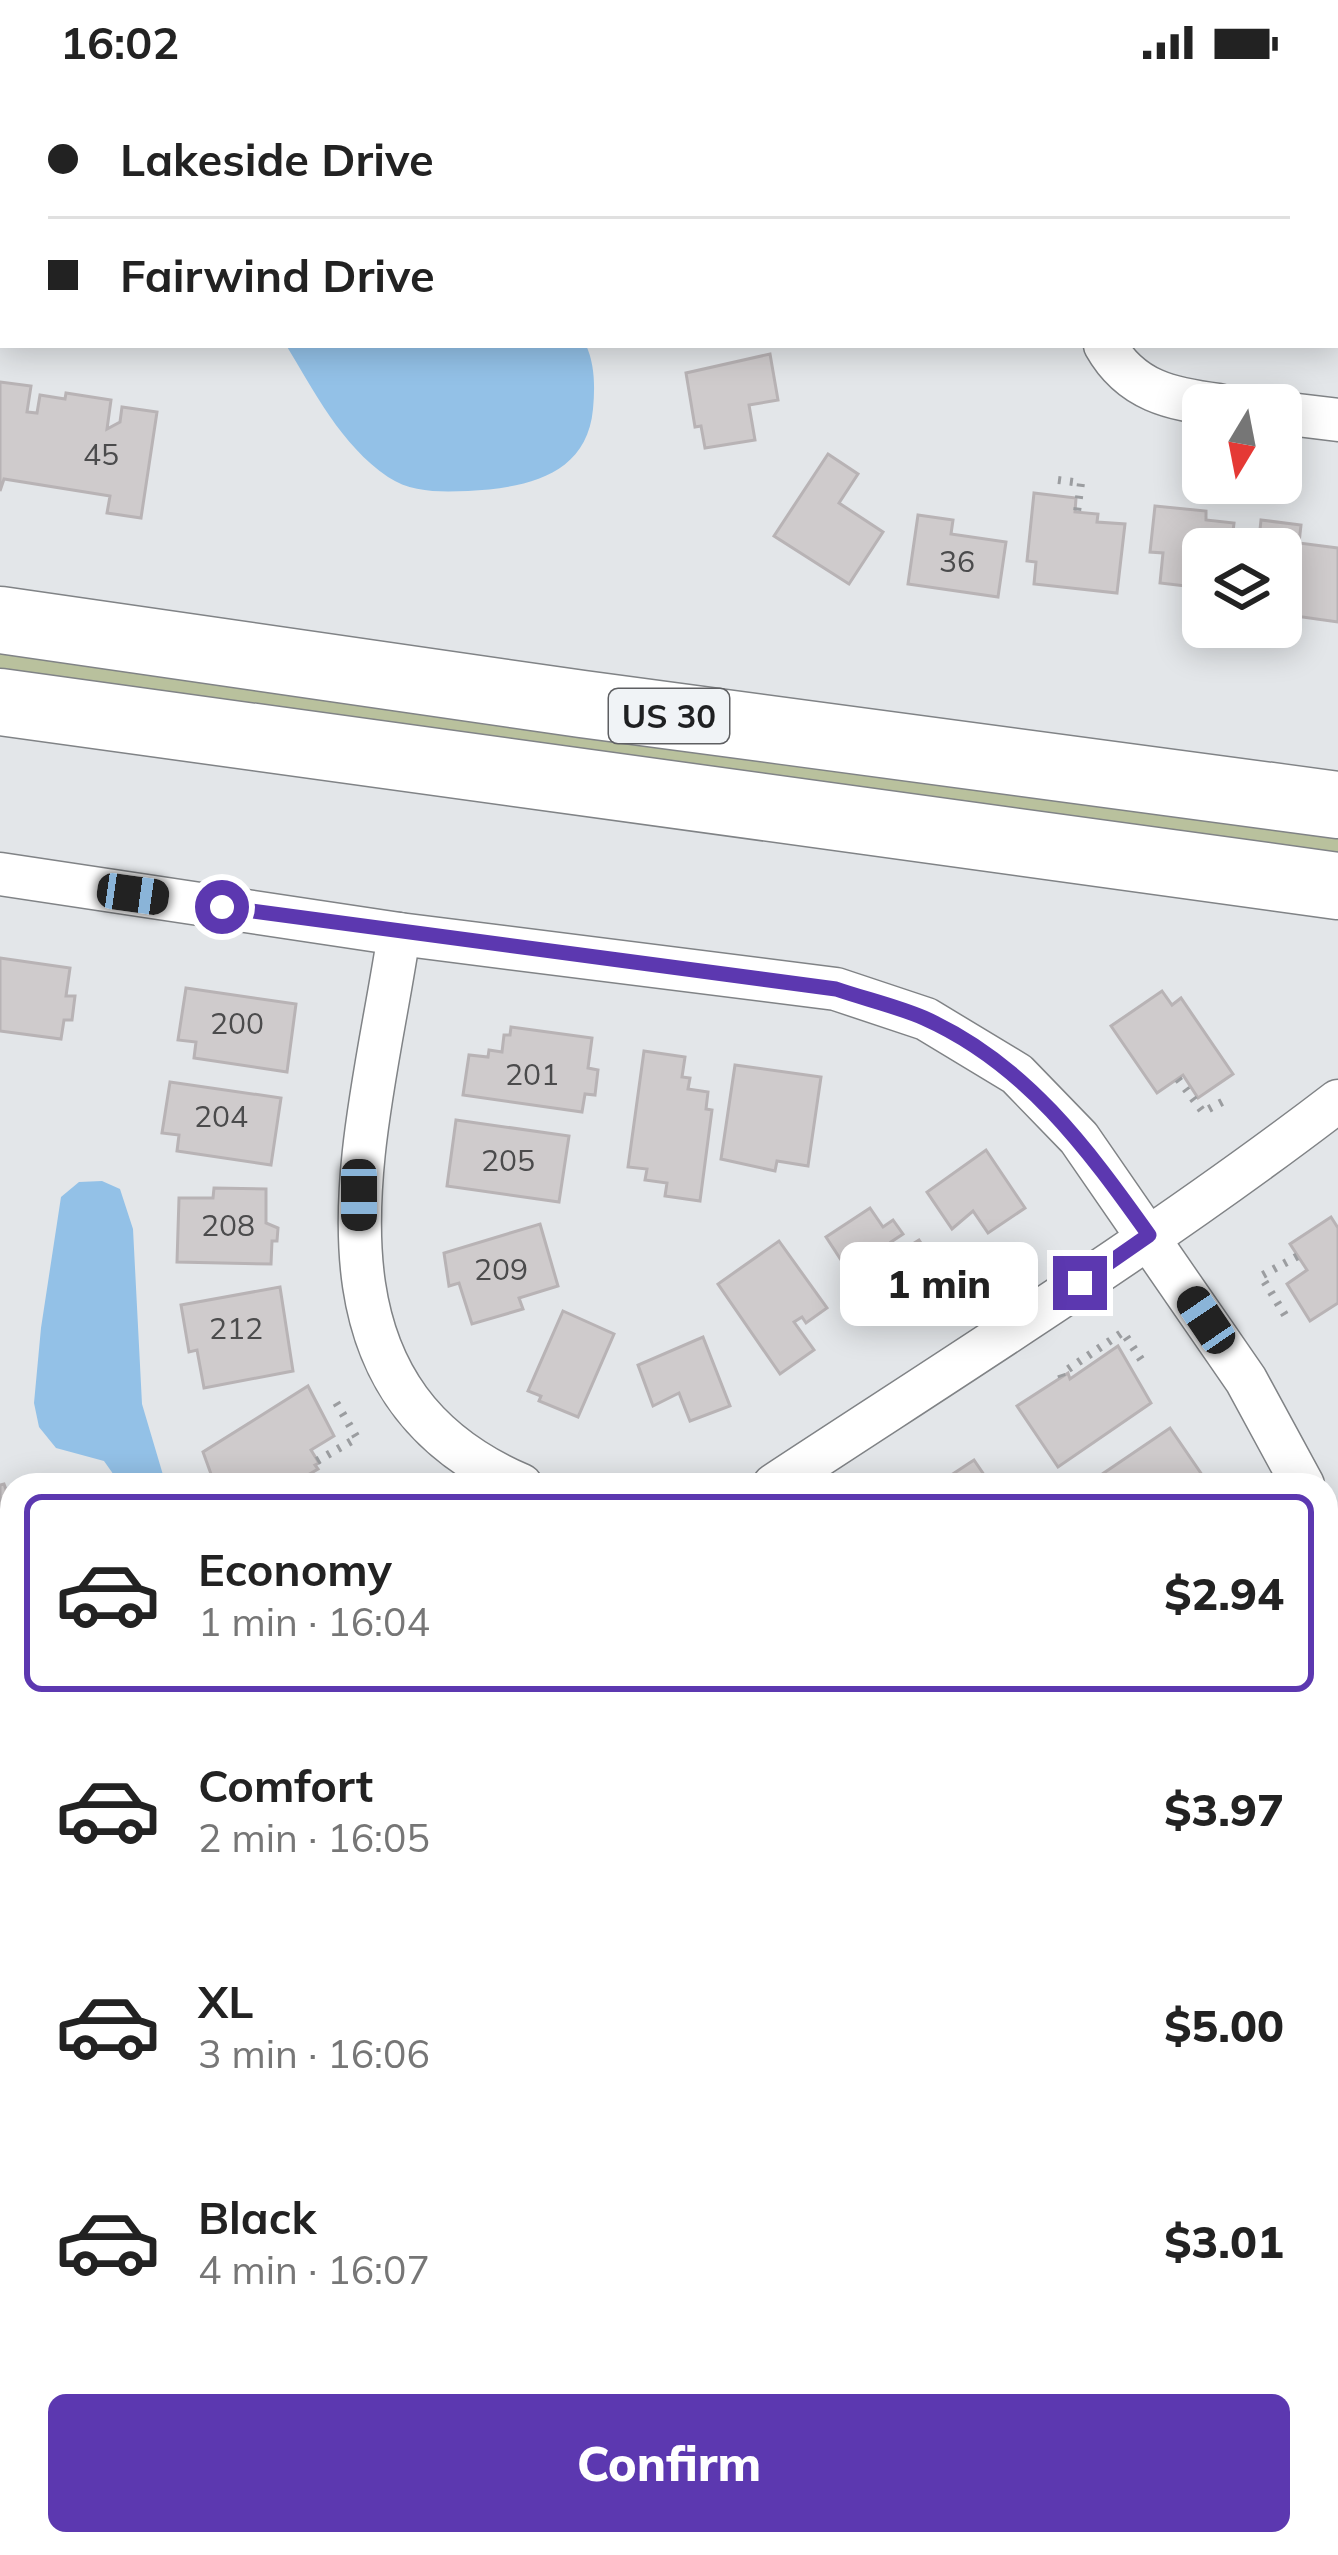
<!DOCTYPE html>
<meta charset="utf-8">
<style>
:root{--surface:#fff;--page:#f2f2f2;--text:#222;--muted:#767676;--line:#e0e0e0;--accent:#5c38b0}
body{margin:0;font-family:Mulish,sans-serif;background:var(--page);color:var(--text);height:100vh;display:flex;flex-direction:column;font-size:45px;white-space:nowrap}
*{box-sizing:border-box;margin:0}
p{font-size:39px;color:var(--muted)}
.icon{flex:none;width:66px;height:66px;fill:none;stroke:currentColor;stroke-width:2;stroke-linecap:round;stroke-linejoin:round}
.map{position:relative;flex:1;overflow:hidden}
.details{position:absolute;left:0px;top:1389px;width:1338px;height:1083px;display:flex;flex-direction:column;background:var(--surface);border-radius:36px 36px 0 0;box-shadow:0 6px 30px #0003}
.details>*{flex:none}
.top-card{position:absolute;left:0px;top:0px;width:1338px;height:264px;box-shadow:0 6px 30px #0003;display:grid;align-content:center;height:264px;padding:0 48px;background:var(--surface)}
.needle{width:78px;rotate:190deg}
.tools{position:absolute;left:1182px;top:300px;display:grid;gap:24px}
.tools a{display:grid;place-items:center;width:120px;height:120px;border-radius:18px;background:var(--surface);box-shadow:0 6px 30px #0003;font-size:60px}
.end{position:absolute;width:54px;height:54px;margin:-27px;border:15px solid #5c38b0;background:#fff;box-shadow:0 0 0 6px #fff}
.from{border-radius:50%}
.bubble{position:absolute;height:84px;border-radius:18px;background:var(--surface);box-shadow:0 6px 30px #0003;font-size:39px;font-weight:800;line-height:84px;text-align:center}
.car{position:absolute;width:36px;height:72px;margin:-36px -18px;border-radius:15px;box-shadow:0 0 9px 3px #0007;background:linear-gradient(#222 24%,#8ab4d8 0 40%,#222 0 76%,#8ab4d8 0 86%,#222 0)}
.top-card b{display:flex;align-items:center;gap:42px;height:114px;font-size:45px}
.top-card b+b{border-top:3px solid var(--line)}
.top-card i{width:30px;height:30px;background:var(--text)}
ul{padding:21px 0 0;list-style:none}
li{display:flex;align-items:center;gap:36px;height:198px;margin:0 24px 18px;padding:0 24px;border:6px solid transparent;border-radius:18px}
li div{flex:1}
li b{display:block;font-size:45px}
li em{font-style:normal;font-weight:800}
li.active{border-color:var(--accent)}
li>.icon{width:108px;height:108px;stroke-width:1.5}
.action{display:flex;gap:24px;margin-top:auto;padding:24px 48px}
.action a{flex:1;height:138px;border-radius:18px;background:var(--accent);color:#fff;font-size:48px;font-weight:800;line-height:138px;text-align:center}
.status{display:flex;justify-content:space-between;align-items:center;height:84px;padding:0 60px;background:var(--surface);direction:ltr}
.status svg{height:33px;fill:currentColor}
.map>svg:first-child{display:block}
.green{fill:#b9c19d}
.water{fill:#93c1e7}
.building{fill:#cfcbcc;stroke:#b8b3b5;stroke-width:3}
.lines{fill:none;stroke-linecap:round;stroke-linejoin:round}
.minor-casing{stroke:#808386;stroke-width:45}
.tertiary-casing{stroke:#808386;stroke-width:57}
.primary-casing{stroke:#808386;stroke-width:69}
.path{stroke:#9b9da0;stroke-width:8;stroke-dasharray:3 9;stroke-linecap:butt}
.minor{stroke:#fff;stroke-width:42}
.tertiary{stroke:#fff;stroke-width:54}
.primary{stroke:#fff;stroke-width:66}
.route{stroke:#5c38b0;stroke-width:15}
.labels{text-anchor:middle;stroke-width:9;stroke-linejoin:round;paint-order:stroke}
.number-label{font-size:30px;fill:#4b4b4c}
.shield{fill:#f0f3f6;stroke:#5e5f62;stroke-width:3}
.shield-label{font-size:33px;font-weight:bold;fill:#1f2022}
</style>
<div class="status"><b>16:02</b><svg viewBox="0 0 49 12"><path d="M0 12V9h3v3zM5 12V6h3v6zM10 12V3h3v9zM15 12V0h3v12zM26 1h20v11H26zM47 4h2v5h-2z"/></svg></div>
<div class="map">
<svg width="1338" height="2471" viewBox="0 0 1338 2471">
<rect width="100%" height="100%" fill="#e3e6e9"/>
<g class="green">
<path d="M0 565 1338 749V773L0 590Z"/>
<path d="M1338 1657V2471H784L734 2460H1326V1664Z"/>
</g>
<g class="water">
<path d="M286 261H586C595 281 595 303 593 325 587 392 525 404 468 407 441 408 412 409 388 393 341 361 314 307 286 261Z"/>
<path d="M102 1097 120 1105 133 1145 142 1320 166 1401H121L104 1377 56 1364 39 1343 34 1319 41 1244 61 1113 79 1098Z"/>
<path d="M1338 1752V2450L1326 2456V1760Z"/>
<path d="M283 2460H427L423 2471H292Z"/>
</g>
<g class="building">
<path d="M770 270 778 316 749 321 755 356 705 364 701 342 695 343 686 289Z"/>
<path d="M0 298 31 302 27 328 37 329 40 311 65 315 66 309 111 316 107 345 120 338 122 323 157 328 141 434 107 429 110 412 4 395 0 407Z"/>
<path d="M828 370 858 390 839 419 883 448 849 500 774 452Z"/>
<path d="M1034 409 1076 414 1075 428 1098 430 1097 438 1125 440 1117 509 1034 500 1036 478 1027 477Z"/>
<path d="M1155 422 1206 427V436L1234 439 1231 465H1203V504L1160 499 1163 469 1150 468Z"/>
<path d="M918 431 953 436 951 450 1006 458 998 513 908 500Z"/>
<path d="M1261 436 1301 441 1299 459 1338 464V538L1281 530V465H1258Z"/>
<path d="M0 874 70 884 66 912H75L72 936H64L61 955 0 947Z"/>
<path d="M186 904 296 920 287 988 194 974 196 958 178 956Z"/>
<path d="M1162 907 1172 921 1181 914 1233 990 1198 1014 1183 991 1157 1009 1111 942Z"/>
<path d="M511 943 592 954 588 984 598 986 595 1011 585 1010 582 1028 463 1011 469 971 488 973 489 966 502 968 504 951H510Z"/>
<path d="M644 967 685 973 682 993 690 994 688 1005 708 1008 706 1025 712 1026 700 1117 665 1112 667 1099 645 1096 647 1085 628 1083Z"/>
<path d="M735 981 821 993 808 1082 777 1077 775 1087 721 1075Z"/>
<path d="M170 998 281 1014 271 1081 177 1067 179 1051 162 1049Z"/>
<path d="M456 1036 569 1052 559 1118 447 1102Z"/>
<path d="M986 1066 1025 1124 988 1149 973 1127 952 1145 927 1108Z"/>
<path d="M214 1104 266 1105V1139L278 1144 277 1157H272L271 1180 177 1178 179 1114H213Z"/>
<path d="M870 1124 883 1143 893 1136 903 1150 891 1158 898 1169 919 1156 941 1190 894 1221 892 1218 875 1228 826 1153Z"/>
<path d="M1331 1133 1338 1144V1219L1310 1237 1287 1200 1307 1186 1290 1160Z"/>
<path d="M540 1140 558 1202 519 1214 523 1225 472 1240 459 1199 449 1202 444 1169Z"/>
<path d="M779 1157 827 1224 806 1239 802 1233 794 1238 814 1266 780 1290 718 1200Z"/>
<path d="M280 1203 293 1287 204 1304 197 1266 189 1268 181 1221Z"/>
<path d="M563 1227 614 1250 578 1333 539 1317 541 1312 528 1307Z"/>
<path d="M703 1253 730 1322 690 1337 679 1309 653 1322 638 1281Z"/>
<path d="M1118 1262 1151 1319 1058 1383 1017 1322 1068 1289 1070 1295Z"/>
<path d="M308 1302 334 1352 311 1366 319 1379 315 1381 318 1385 291 1401H215L203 1368Z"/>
<path d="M1170 1344 1209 1401H1086Z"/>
<path d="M974 1376 991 1401H936Z"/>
<path d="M4 1400 12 1422V1474L0 1478V1401Z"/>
<path d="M11 1499 12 1579 0 1582V1503Z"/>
<path d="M12 1595V1663L0 1665V1597Z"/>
<path d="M0 2106 12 2108V2182L7 2181 6 2190 12 2191V2223L0 2222Z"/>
</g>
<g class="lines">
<defs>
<g id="minor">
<path d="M1113 0V3"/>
<path d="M0 202H3"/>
<path d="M1105 261C1131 307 1171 315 1219 321"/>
<path d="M1281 329 1338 336"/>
<path d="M0 790 399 850 836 905 926 935 1017 990 1079 1054 1246 1296 1303 1401"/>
<path d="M399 850C370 1046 284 1299 521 1401"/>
<path d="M774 1401C964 1276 1158 1155 1338 1017"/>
<path d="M1326 1449 1338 1475"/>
<path d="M0 1810 12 1811"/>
<path d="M0 2370 7 2294 12 2296"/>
<path d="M59 2471 72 2460"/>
</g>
<g id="tertiary">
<path d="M1326 1603 1338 1596"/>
<path d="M545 2471 549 2460"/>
</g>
<g id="primary">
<path d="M0 536 582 620 1338 721"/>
<path d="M0 618 1338 802"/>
</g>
</defs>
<use href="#minor" class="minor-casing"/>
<use href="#tertiary" class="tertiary-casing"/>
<use href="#primary" class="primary-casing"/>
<g class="path">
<path d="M1058 396 1081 399 1077 428"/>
<path d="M1178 995 1203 1028 1226 1016"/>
<path d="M1285 1231 1261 1192 1298 1172"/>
<path d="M1062 1293 1061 1290 1123 1248 1142 1277"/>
<path d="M317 1377 357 1354 334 1315"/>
</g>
<use href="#minor" class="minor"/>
<use href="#tertiary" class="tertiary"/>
<use href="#primary" class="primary"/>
</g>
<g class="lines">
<path class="route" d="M222 823 836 905C865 915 896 922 924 934 1025 979 1087 1064 1149 1151L1080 1199"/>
</g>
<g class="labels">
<g class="number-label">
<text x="101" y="381">45</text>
<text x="957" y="488">36</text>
<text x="237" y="950">200</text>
<text x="532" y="1001">201</text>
<text x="221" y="1043">204</text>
<text x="508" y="1087">205</text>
<text x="228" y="1152">208</text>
<text x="501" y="1196">209</text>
<text x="236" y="1255">212</text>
</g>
<rect class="shield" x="609" y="605" width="120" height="54" rx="9"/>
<g class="shield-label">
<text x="669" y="644">US 30</text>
</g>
</g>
</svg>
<div class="tools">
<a><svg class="needle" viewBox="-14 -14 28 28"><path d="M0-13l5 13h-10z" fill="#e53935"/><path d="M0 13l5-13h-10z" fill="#767676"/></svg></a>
<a><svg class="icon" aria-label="layers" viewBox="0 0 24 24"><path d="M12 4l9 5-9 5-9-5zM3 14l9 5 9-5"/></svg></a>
</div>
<i class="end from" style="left:222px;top:823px"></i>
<i class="end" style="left:1080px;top:1199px"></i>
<div class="bubble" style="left:840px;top:1158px;width:198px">1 min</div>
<i class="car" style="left:133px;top:810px;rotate:98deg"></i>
<i class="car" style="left:359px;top:1111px;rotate:180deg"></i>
<i class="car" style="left:1206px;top:1236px;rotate:326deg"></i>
<div class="top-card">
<b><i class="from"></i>Lakeside Drive</b>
<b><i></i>Fairwind Drive</b>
</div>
<section class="details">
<ul>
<li class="active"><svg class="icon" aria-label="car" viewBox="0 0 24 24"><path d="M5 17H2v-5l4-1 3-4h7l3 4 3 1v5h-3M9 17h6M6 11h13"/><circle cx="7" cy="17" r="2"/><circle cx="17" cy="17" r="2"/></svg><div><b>Economy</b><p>1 min · 16:04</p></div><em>$2.94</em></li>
<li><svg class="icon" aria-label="car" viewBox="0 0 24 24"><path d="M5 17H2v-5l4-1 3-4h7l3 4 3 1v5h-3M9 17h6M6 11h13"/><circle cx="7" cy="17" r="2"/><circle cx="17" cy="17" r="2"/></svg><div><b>Comfort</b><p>2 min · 16:05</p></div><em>$3.97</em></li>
<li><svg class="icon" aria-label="car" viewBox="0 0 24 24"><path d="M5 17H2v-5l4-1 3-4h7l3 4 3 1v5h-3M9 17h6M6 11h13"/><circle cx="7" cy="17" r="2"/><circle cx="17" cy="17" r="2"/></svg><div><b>XL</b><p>3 min · 16:06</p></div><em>$5.00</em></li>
<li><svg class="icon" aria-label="car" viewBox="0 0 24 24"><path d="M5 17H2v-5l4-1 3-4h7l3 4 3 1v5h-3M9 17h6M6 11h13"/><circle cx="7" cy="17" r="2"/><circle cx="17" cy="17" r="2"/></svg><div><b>Black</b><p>4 min · 16:07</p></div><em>$3.01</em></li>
</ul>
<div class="action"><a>Confirm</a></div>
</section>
</div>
